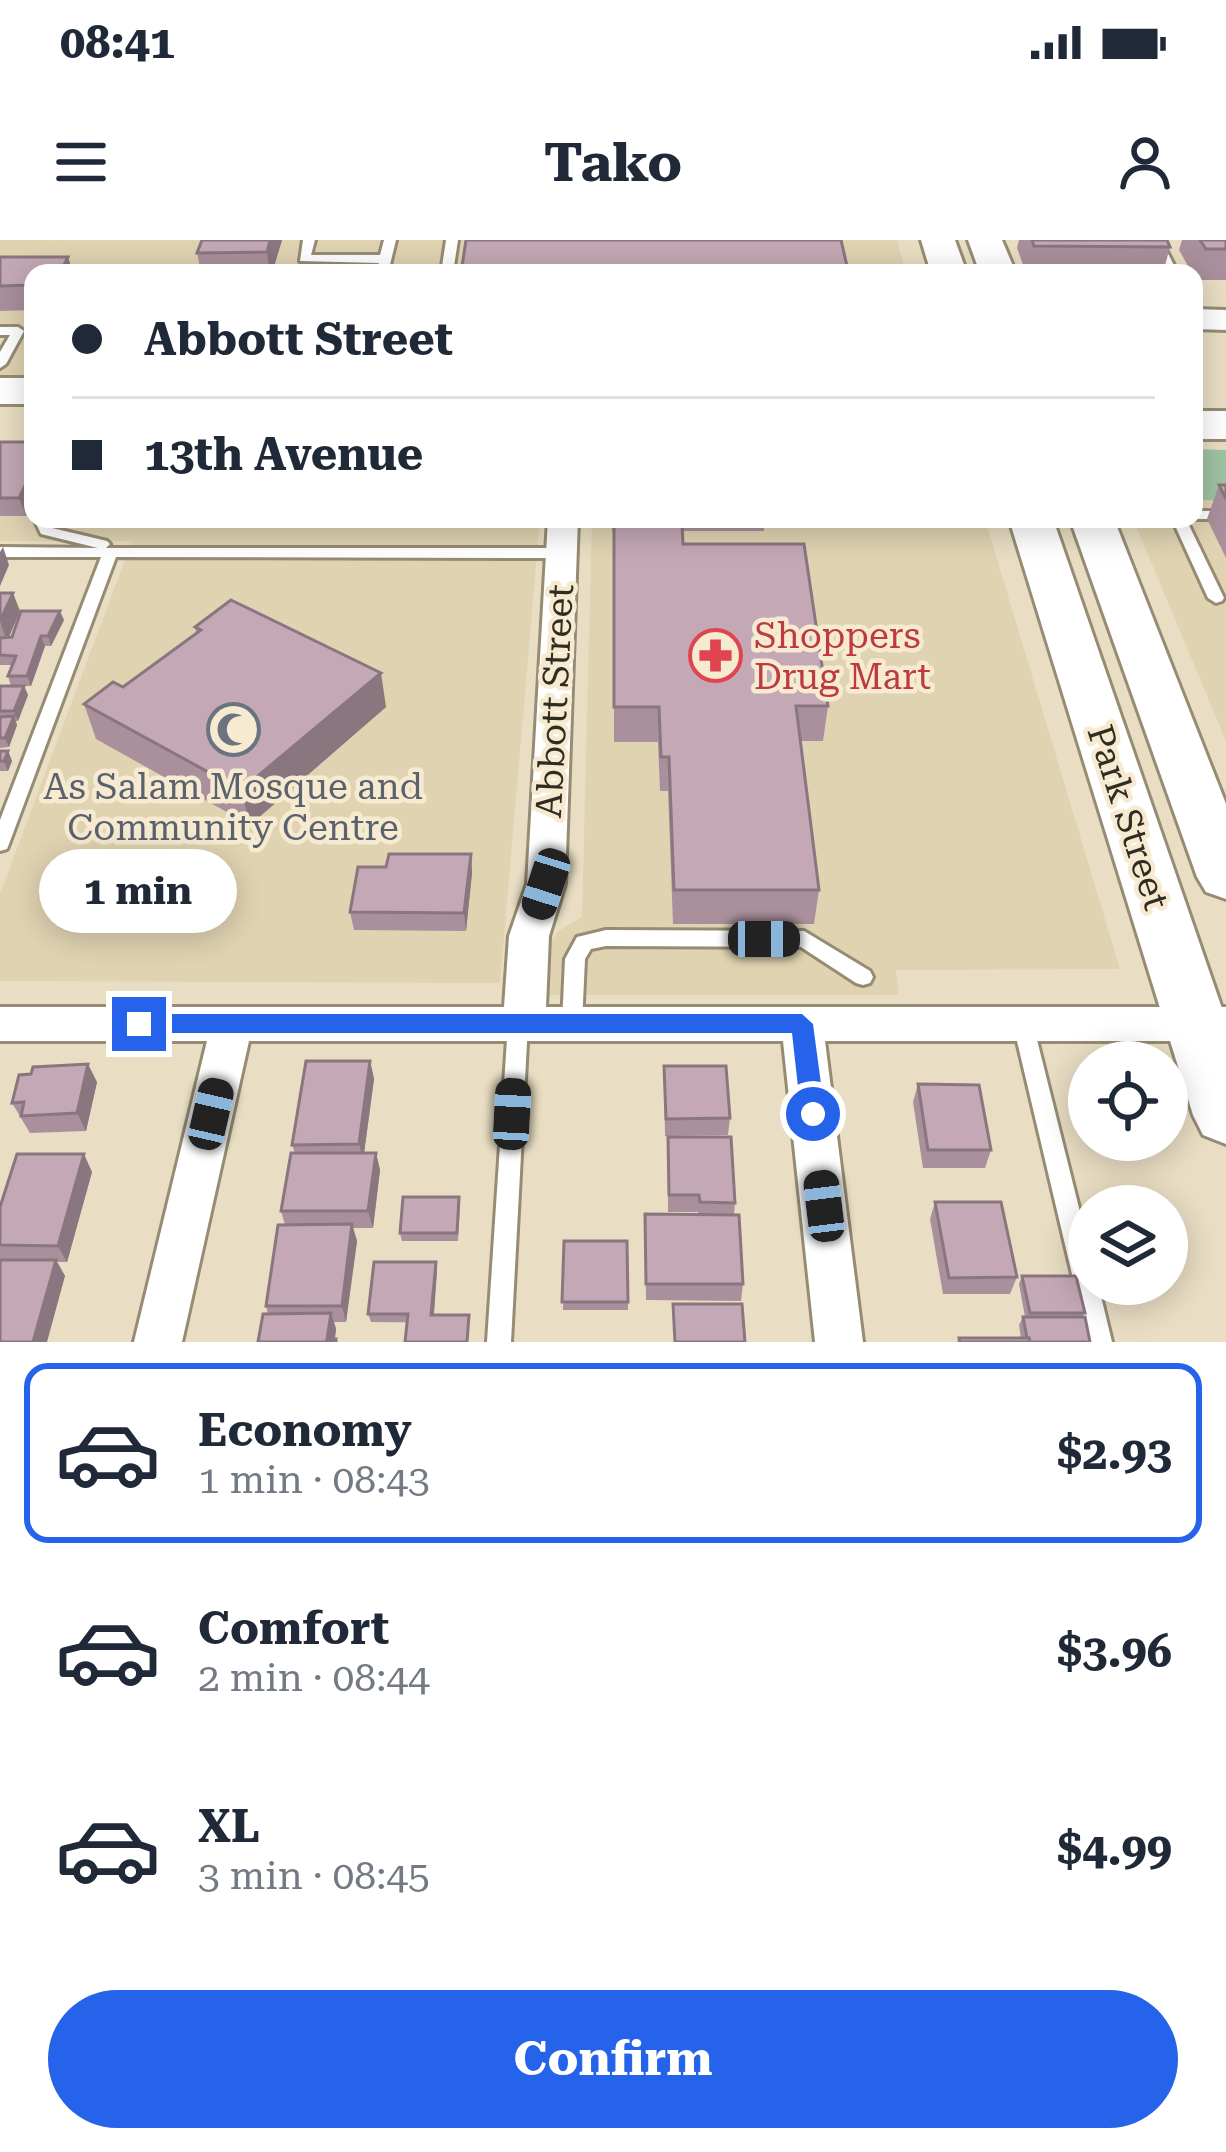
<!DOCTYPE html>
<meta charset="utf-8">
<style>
:root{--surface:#fff;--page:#f6f6f7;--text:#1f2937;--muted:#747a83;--line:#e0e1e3;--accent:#2563eb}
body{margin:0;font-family:"Roboto Serif",serif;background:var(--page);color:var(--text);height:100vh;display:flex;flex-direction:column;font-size:45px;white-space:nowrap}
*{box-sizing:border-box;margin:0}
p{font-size:39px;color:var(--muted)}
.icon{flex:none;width:66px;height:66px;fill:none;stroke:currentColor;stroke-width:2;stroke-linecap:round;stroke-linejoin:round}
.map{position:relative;height:1102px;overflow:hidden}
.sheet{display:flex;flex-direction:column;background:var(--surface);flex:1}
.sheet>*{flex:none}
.top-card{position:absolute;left:24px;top:24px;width:1179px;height:264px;border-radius:24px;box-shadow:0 6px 30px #0003;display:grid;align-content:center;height:264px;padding:0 48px;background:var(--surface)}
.buttons{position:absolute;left:1068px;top:801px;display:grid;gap:24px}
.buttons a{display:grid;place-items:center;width:120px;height:120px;border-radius:50%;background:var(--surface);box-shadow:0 6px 30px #0003;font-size:60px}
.end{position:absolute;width:54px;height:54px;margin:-27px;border:15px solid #2563eb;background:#fff;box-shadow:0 0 0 6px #fff}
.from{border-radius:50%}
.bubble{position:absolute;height:84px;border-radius:42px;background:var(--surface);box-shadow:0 6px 30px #0003;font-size:39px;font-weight:700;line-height:84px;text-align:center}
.car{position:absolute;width:36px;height:72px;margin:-36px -18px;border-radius:15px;box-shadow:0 0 9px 3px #0007;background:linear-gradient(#222 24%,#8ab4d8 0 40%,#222 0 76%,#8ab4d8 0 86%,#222 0)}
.top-card b{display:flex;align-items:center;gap:42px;height:114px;font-size:45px}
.top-card b+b{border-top:3px solid var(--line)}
.top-card i{width:30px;height:30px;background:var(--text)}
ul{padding:21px 0 0;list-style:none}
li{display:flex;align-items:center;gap:36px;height:180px;margin:0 24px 18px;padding:0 24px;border:6px solid transparent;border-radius:24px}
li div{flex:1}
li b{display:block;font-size:45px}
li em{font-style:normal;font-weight:700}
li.selected{border-color:var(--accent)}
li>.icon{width:108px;height:108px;stroke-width:1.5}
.primary-button{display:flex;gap:24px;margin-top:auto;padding:24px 48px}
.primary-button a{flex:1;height:138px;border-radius:72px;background:var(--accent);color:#fff;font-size:48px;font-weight:700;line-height:138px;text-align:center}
.status{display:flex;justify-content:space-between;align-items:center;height:84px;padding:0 60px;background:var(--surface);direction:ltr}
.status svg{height:33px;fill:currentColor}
header{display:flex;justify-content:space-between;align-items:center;height:156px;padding:0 48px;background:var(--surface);font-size:54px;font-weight:700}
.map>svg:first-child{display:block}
.built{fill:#e0d3b2}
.green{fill:#9fc3a2}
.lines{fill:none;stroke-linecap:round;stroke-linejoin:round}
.service-casing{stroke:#968c73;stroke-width:6}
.minor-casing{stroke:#968c73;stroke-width:6}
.tertiary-casing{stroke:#968c73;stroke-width:6}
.secondary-casing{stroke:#968c73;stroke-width:6}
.primary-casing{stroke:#968c73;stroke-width:6}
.service{fill:#fff;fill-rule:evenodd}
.minor{fill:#fff;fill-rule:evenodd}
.tertiary{fill:#fff;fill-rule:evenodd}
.secondary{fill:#fff;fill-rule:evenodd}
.primary{fill:#fff;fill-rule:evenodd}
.wall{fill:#a9909c}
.shaded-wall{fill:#89767f}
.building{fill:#c4a8b5;stroke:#89767f;stroke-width:3}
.route{fill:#2563eb}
.labels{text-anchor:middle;stroke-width:9;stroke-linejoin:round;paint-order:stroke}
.health-label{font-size:36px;fill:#be3a42;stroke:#f6ebd0;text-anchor:start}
.street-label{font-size:36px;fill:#302c22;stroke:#f6ebd0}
.worship-label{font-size:36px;fill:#5b616d;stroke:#f6ebd0}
</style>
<div class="status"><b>08:41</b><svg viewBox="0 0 49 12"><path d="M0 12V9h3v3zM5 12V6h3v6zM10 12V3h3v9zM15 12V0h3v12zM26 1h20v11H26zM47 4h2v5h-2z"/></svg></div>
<header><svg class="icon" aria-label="menu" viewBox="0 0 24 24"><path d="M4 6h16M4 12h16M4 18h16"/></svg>Tako<svg class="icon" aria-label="person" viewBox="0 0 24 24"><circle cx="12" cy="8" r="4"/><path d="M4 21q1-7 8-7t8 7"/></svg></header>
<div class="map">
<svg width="1226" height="1102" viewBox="0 0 1226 1102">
<rect width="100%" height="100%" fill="#e9dec3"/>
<g class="built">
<path d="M0 0H897L906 33H33V135H0V112L9 94 0 92Z"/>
<path d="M0 201H33V279H540L500 743 0 741V654L132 301H0Z"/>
<path d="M1194 249 1198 260 1226 261V501L1133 279H1194Z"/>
<path d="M592 279H985L1120 729 896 730 899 755H540L542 710 560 690 582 677Z"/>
</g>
<path class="green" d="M1194 209 1226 210V261L1197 260Z"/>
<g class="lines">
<defs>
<g id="service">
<path d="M303 0H315L311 15H380L384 0H396L388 33H376L379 23 300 21Z"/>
<path d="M446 0H458L453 33H441Z"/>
<path d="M1149 0H1161L1178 33H1166Z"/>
<path d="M0 87H18L24 91 6 124 0 128V112L10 95H0Z"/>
<path d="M1194 271H1226V279H1192Z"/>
<path d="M34 279H48L52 288 107 301 110 304 106 308H561L569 313 561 318 116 317 9 604 7 609 0 611V580L101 317H0V307L98 308 41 294Z"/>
<path d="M1172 279H1186L1224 358 1222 361 1216 363 1208 358Z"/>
<path d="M606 690 804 691 870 731 873 737 870 743 863 745 856 743 801 707 606 706 591 709 585 719 582 784 579 790 572 793 565 790 562 784 565 719 577 697Z"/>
<path d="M518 775 525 778 528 784 511 1102H487L508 784 511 778Z"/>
<path d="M1023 775 1030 778 1033 784 1089 1008V1044H1098L1112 1102H1088L1013 784 1016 778Z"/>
</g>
<path id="minor" d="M548 279H578L565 644 549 696 546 767H1226V801H825L863 1102H815L783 801H249L182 1102H134L207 801H0V767H504L509 696 527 644Z"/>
<path id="tertiary" d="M1194 69 1226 70V90L1194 89Z"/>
<g id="secondary">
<path d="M921 0H955L967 33H931Z"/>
<path d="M968 0H1002L1016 33H980Z"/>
<path d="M1009 279H1053L1226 780V904L1203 895 1193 875Z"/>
<path d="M1070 279H1114L1226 564V659L1206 652 1197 637Z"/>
</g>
<g id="primary">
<rect x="0" y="138" width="33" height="26"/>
<rect x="1194" y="171" width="32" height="28"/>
</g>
</defs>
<use href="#service" class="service-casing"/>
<use href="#minor" class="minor-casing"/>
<use href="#tertiary" class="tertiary-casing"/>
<use href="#secondary" class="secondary-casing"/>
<use href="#primary" class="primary-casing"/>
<use href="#service" class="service"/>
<use href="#minor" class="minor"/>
<use href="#tertiary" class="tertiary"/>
<use href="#secondary" class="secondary"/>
<use href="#primary" class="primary"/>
</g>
<g class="wall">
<path d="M282 0 272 33H33V70L0 71V17H68L72 31H201L197 13Z"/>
<path d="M466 0 847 26 846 33H461Z"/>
<path d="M1019 0H1167L1170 7 1163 33H1026L1017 8Z"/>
<path d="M1182 0H1226V40H1196L1194 33H1192L1179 10Z"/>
<path d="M0 202 26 276H0Z"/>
<path d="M1219 245H1226V318L1207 279Z"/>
<path d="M612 279H765L764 291H682L683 304 828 466 823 501H801L819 650 814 684H673L668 551H660L658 502H614V291H612Z"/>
<path d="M0 353 20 371 8 398 64 380 51 406H45L31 446H24L28 455 18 481H16L17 485 9 507 0 508V446H11L8 436 12 425H0Z"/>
<path d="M195 387 386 467 250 585 96 499 84 464 123 447 196 393Z"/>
<path d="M0 511H8L12 521 8 531H0Z"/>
<path d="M471 614 472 633 466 691 354 690 350 672 386 627Z"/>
<path d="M370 821 374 839 364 913H376L380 930 373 988H353L357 1001 346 1082H334L336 1089 335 1099 268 1074 266 1066 285 985 281 971 295 913 292 905Z"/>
<path d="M664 826 730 878 728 895 665 896Z"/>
<path d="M97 842 86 891 30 893 12 863Z"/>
<path d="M918 844 991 910 985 928H923L913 862Z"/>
<path d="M668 897 735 963 734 975 743 1044 741 1061 646 1060 645 991 698 974V972H668Z"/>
<path d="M92 932 67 1022H57L65 1036 0 1102V967Z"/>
<path d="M935 962 1017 1037 1010 1054H943L930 979Z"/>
<path d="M460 966 458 1001H402L400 993Z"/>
<path d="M564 1001H627L628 1070H563Z"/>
<path d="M436 1022 437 1030 434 1075 471 1083 371 1082 368 1074Z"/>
<path d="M1022 1036 1085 1073 1082 1077 1090 1102H957L959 1098H1021L1019 1085 1023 1077H1025L1019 1044Z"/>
</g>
<g class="shaded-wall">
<path d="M270 0H282L272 33H270L267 12Z"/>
<path d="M68 17 73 33 61 31Z"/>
<path d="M33 229V260L26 276 19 258Z"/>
<path d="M3 307 9 325 0 346V312Z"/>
<path d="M13 353 20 371 7 402 0 381Z"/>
<path d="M60 371 64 380 51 406 48 396Z"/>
<path d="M41 396 45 406 31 446 27 436Z"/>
<path d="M381 433 386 467 250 585 241 550Z"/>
<path d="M24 446 28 455 18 481 14 471Z"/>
<path d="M14 476 17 485 9 507 5 498Z"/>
<path d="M8 511 12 521 8 531 4 521Z"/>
<path d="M471 614 472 633 466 691 464 673Z"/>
<path d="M370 821 374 839 363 921 359 904Z"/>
<path d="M88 824 97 842 86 891 77 873Z"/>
<path d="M376 913 380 930 373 988 368 971Z"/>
<path d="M84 914 92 932 67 1022 58 1006Z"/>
<path d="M352 984 357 1001 346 1082 342 1066Z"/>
<path d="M56 1020 65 1036 47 1102H33Z"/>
<path d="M436 1022 437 1030 433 1083 431 1075Z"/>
<path d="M331 1073 336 1089 334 1102 327 1099Z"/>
</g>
<g class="building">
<path d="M202 0H270L267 12 197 13Z"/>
<path d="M466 0H841L847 26 598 29V33H461Z"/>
<path d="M1032 0H1167L1170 7 1034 6Z"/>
<path d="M1200 0H1226V9H1206Z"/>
<path d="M0 17H68L61 31H211L210 33H33V45L0 46Z"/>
<path d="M0 202H33V229L19 258H0Z"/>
<path d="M1219 245H1226V259Z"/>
<path d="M614 284H682L683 304H804L828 466H796L819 650H674L669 517H661L659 467H614Z"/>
<path d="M0 353H13L0 381Z"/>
<path d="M231 360 381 433 241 550 84 464 113 442 123 447 201 390 195 387Z"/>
<path d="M21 371H60L48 396H41L27 436H8L16 416 0 415V398L12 397Z"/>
<path d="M0 446H24L14 471H0Z"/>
<path d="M14 476 5 498H0V477Z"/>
<path d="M0 511H8L4 521H0Z"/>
<path d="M389 614H471L464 673 350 672 358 627H386Z"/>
<path d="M306 821H370L359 904 292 905Z"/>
<path d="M88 824 77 873 21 876 24 862 12 863 19 835 31 834 33 827Z"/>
<path d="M664 826H726L730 878 666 879Z"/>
<path d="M918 844 979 845 991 910H928Z"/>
<path d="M668 897H731L735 963 700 962 699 955H669Z"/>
<path d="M291 913H376L368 971H281Z"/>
<path d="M17 914H84L58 1006 0 1005V967Z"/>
<path d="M403 957H459L457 993H400Z"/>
<path d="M935 962H1001L1017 1037 949 1038Z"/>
<path d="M645 974 739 975 743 1044H646Z"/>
<path d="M352 984 342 1066H266L278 985Z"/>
<path d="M564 1001H627L628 1062H562Z"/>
<path d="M0 1020H56L33 1102H0Z"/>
<path d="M374 1022H436L431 1075H469L467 1102H405L408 1074H368Z"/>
<path d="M1022 1036H1076L1085 1073H1030Z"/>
<path d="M673 1064H742L745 1102H675Z"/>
<path d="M331 1073 327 1099H336V1102H258L263 1074Z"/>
<path d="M1023 1077H1085L1090 1102H1030L1029 1098H1027Z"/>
<path d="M959 1098H1029L1030 1102H960Z"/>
</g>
<path class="route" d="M139 774H802L813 784 825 874 813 885 801 874 792 793H139L128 784Z"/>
<defs>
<symbol id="pharmacy-ring" viewBox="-11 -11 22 22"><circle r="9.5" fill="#f6ebd0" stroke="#e0444e" stroke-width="1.5"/><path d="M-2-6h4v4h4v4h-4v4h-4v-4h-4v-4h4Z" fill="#e0444e"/></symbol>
<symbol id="mosque-ring" viewBox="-11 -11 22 22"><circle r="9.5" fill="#f6ebd0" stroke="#6b7280" stroke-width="1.5"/><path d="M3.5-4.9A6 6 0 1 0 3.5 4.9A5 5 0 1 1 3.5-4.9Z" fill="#6b7280"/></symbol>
</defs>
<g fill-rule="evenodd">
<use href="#pharmacy-ring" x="686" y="386" width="59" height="59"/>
<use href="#mosque-ring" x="204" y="460" width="59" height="59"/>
</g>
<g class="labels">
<g class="health-label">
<text x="754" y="408">Shoppers<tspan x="754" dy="41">Drug Mart</tspan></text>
</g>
<g class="street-label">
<text transform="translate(554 461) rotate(-87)" y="13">Abbott Street</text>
<text transform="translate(1129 577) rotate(72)" y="13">Park Street</text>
</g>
<g class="worship-label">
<text x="233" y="559">As Salam Mosque and<tspan x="233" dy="41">Community Centre</tspan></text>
</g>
</g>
</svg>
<div class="buttons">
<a><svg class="icon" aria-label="locate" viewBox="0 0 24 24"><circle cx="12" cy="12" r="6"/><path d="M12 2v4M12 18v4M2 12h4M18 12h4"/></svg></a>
<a><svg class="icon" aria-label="layers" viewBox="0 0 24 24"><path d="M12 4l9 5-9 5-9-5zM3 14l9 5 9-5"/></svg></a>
</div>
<i class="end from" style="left:813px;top:874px"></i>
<i class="end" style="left:139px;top:784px"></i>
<div class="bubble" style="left:39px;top:609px;width:198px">1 min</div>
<i class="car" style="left:546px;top:644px;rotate:198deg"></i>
<i class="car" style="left:764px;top:699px;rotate:90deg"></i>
<i class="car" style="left:211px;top:874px;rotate:13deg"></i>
<i class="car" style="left:512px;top:874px;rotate:3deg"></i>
<i class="car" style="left:824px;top:966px;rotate:353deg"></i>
<div class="top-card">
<b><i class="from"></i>Abbott Street</b>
<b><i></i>13th Avenue</b>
</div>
</div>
<section class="sheet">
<ul>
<li class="selected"><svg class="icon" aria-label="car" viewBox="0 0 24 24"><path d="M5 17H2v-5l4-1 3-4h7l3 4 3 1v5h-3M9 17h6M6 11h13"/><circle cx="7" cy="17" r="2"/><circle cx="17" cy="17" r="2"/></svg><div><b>Economy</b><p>1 min · 08:43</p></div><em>$2.93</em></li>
<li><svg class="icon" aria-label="car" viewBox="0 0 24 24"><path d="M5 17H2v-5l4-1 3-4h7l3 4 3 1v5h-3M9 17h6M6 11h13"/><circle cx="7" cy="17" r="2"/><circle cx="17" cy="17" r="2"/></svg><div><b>Comfort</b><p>2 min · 08:44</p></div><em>$3.96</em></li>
<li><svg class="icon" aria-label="car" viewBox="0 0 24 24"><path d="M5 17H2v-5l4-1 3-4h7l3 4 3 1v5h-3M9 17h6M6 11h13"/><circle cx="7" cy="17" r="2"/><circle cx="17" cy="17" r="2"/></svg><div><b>XL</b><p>3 min · 08:45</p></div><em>$4.99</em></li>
</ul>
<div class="primary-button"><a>Confirm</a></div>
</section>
